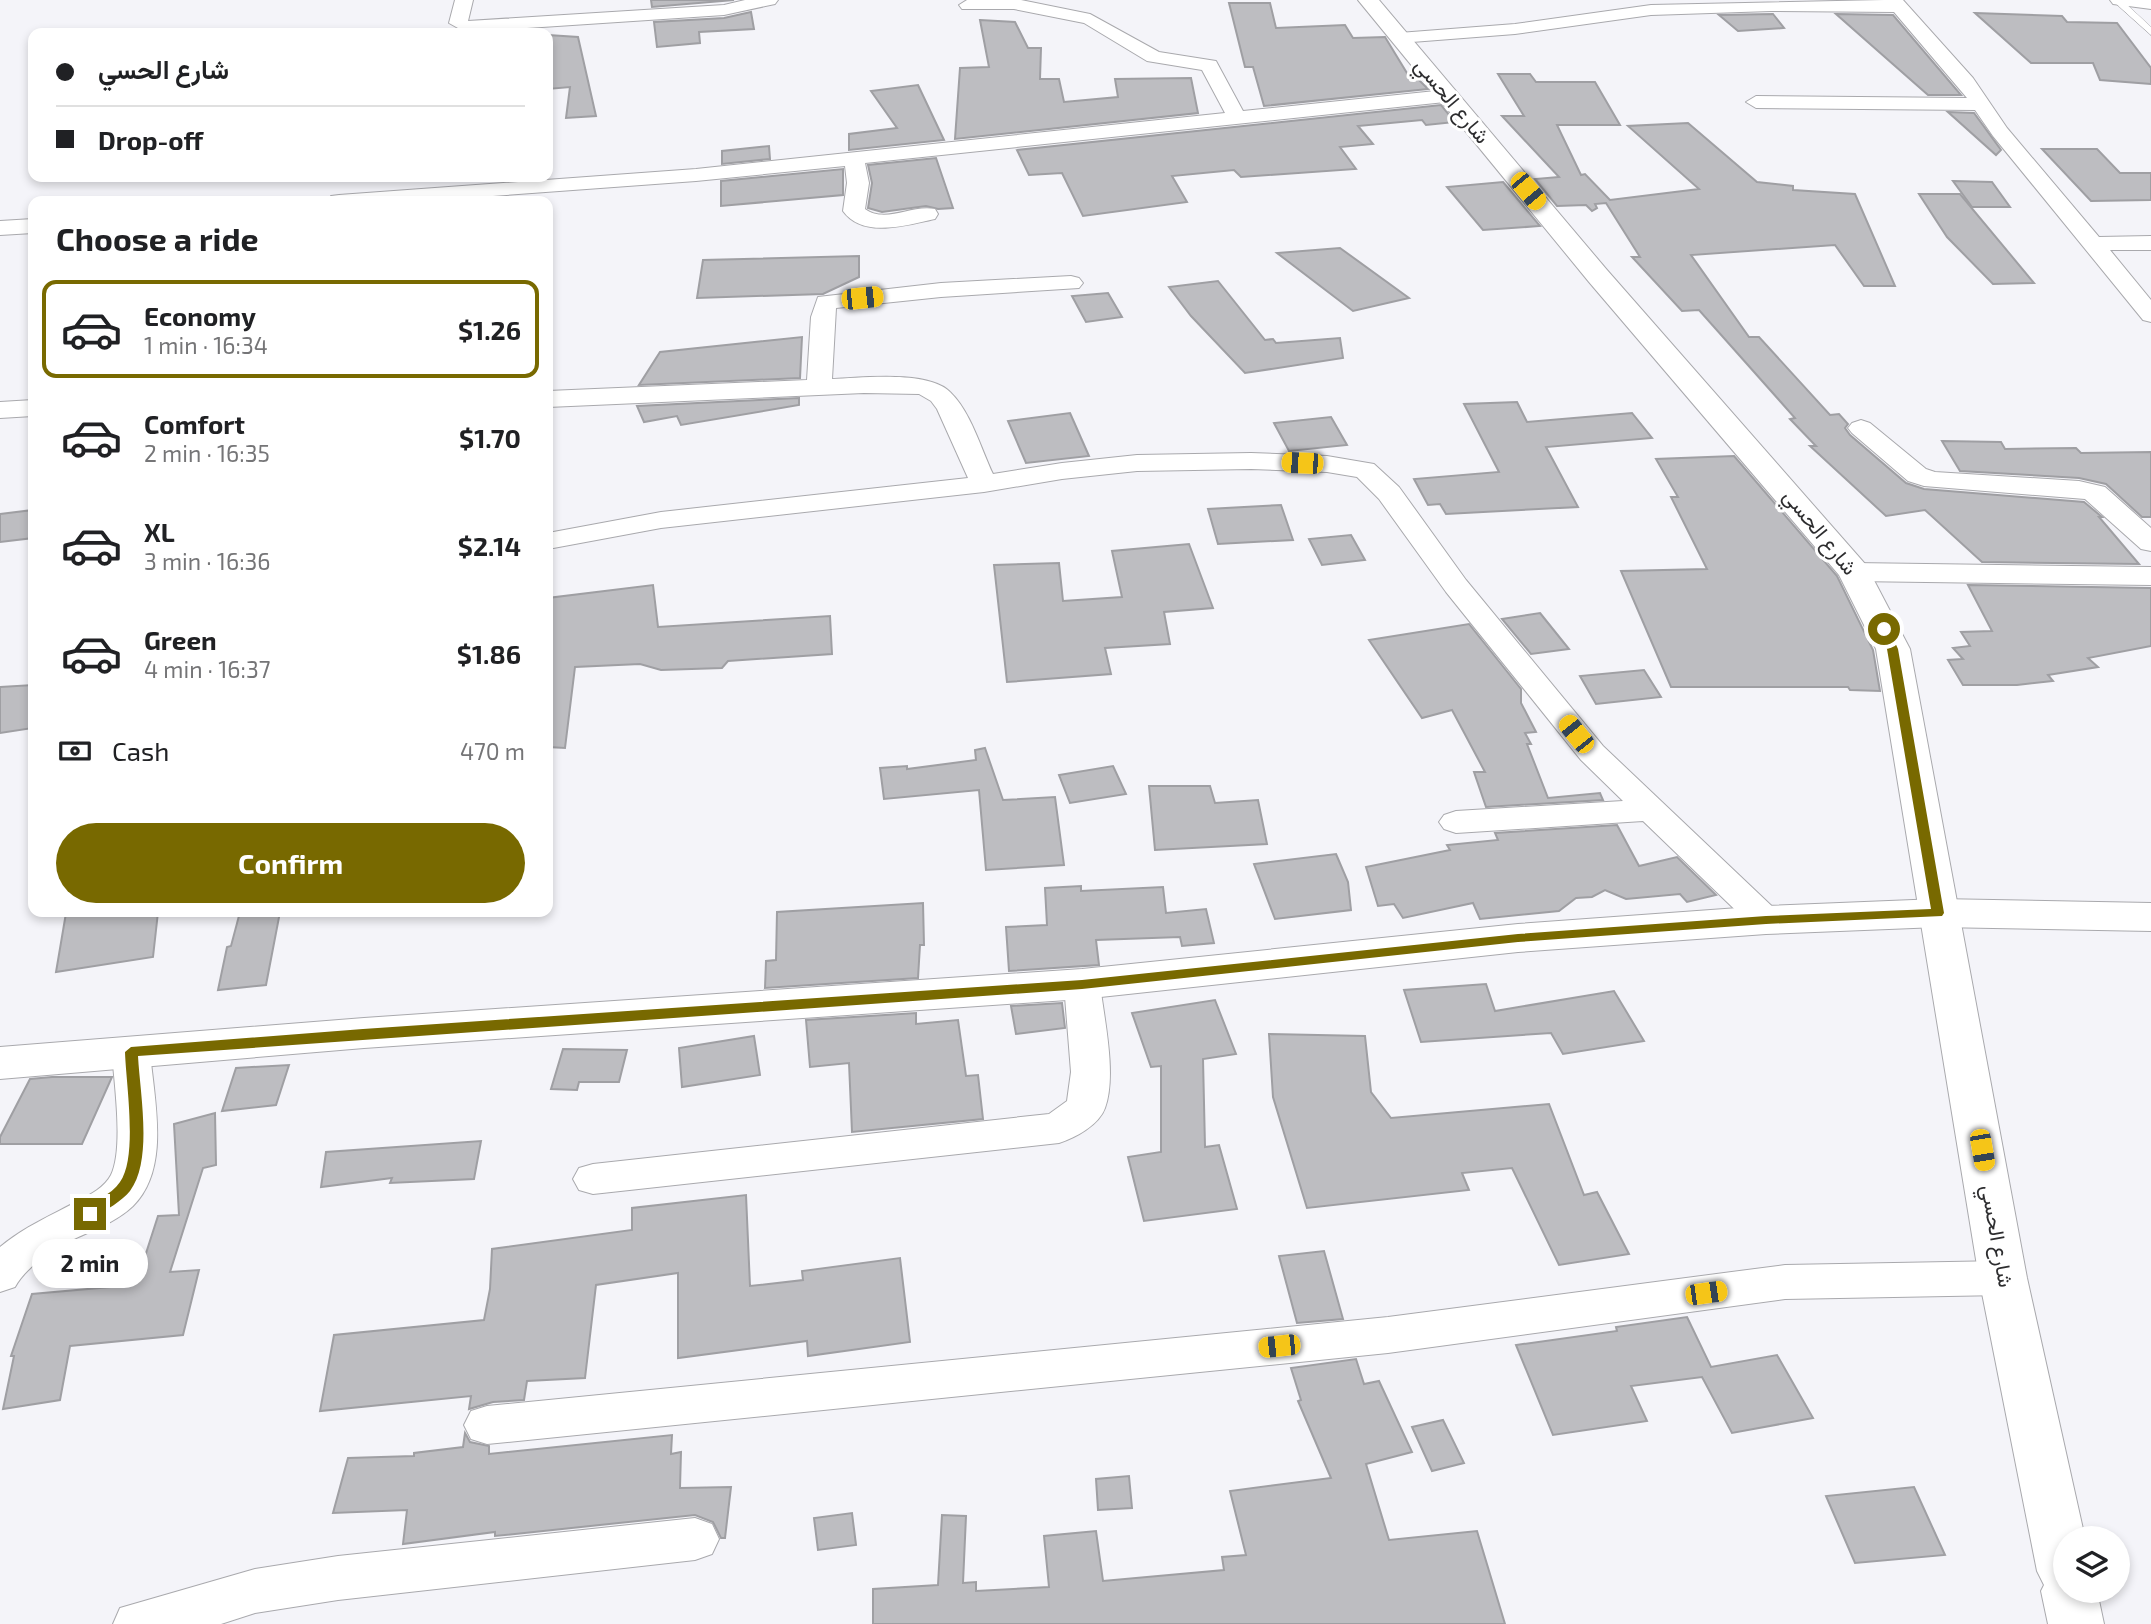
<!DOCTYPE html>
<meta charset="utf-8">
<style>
:root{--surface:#fff;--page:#f2f2f2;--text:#202124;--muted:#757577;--line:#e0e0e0;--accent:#786900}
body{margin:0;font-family:"Exo 2",Vazirmatn,sans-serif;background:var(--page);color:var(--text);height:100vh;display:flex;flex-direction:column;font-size:26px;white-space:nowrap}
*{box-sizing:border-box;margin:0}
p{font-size:23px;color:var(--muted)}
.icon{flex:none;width:38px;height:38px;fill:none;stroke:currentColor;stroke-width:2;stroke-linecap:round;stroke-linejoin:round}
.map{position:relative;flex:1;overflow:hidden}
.side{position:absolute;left:28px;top:196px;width:525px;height:721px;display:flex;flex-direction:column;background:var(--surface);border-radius:14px;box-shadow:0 4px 10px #0003}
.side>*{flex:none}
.top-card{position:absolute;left:28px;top:28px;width:525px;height:154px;border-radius:14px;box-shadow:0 4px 10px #0003;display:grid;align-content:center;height:154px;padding:0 28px;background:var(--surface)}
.controls{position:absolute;left:2053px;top:1526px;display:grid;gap:14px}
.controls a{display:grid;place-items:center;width:77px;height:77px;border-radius:50%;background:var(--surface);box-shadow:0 4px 10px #0003;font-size:35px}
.end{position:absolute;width:32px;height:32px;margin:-16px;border:9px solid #786900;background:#fff;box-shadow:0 0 0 4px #fff}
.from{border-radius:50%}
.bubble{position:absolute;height:49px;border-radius:24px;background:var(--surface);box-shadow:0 4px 10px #0003;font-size:23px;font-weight:700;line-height:49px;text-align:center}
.car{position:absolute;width:21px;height:42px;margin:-21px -10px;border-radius:9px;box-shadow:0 0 5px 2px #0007;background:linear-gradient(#f5c518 24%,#345 0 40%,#f5c518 0 76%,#345 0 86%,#f5c518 0)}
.top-card b{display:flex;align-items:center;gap:24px;height:66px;font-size:26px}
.top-card b+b{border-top:2px solid var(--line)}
.top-card i{width:18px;height:18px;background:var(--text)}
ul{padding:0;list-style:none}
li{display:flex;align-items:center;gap:21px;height:98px;margin:0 14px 10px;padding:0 14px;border:4px solid transparent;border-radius:14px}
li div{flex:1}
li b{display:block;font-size:26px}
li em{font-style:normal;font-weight:700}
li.selected{border-color:var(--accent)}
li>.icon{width:63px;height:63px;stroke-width:1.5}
h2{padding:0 28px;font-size:32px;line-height:84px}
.pay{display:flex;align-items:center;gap:18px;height:77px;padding:0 28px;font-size:26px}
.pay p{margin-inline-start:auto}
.primary-button{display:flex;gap:14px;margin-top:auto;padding:14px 28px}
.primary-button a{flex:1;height:80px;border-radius:42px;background:var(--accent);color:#fff;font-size:28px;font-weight:700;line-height:80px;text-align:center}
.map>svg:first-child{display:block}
.building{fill:#bdbdc1;stroke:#9f9fa3;stroke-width:2}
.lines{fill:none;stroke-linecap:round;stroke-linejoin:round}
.service-casing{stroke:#a9a9ad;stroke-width:1}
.minor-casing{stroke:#a9a9ad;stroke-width:2}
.tertiary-casing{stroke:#a9a9ad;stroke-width:2}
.primary-casing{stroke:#a9a9ad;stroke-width:2}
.trunk-casing{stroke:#a9a9ad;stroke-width:2}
.service{fill:#fff;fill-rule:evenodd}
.minor{fill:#fff;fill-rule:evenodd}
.tertiary{fill:#fff;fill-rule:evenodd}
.primary{fill:#fff;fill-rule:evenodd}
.trunk{fill:#fff;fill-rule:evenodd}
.route{fill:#786900}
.labels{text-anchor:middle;stroke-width:6;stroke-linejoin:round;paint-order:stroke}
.street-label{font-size:21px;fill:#2d2d2f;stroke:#fff}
</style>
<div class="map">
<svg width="2151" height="1624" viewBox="0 0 2151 1624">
<rect width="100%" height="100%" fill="#f4f4f9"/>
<g class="building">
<path d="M651 0H734L652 7Z"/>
<path d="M1229 3H1270L1276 28 1345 25 1353 38 1385 37 1410 78H1417L1428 89 1264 106 1253 67H1245Z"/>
<path d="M751 12 754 29 699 32 700 43 657 47 654 22 724 18Z"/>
<path d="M1975 13 2062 16 2067 22 2117 23 2151 68V84L2100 80 2093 63H2031Z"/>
<path d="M1773 14 1784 28 1738 31 1719 15Z"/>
<path d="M1836 14 1893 15 1961 95H1928Z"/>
<path d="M980 20 1015 22 1028 48H1041L1040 79H1059L1064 102 1118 97 1115 79 1191 78 1198 113 955 139 960 68 989 67Z"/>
<path d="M548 35 578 37 596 116 566 118 570 87 548 89Z"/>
<path d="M1498 74H1530L1536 82H1595L1620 125H1557L1581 175 1585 174 1610 200 1699 189 1628 126 1688 123 1757 182 1793 186V190L1855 194 1895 286H1864L1835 245 1691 255 1749 337H1759L1830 415 1839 414 1848 424 1845 428 1850 435 1906 483 1924 489 2084 502 2102 517H2099L2139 564 1982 562 1925 510 1886 516 1810 446H1816L1790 419 1795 418 1699 310 1682 311 1632 257H1640L1606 203 1595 204 1597 208 1592 211 1586 205 1557 206 1535 179 1559 177 1502 116H1524Z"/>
<path d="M918 85 944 140 849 150V134L897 128 871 91Z"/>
<path d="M1441 105 1455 122 1426 125 1422 120 1358 126 1373 144 1340 147 1356 169 1241 177 1234 170 1172 176 1187 202 1083 216 1062 173 1029 175 1017 150Z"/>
<path d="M1948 112 1974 113 2001 150 1996 155Z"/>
<path d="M769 146 770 159 722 164V151Z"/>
<path d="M2042 149H2097L2120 173H2151V200L2091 201Z"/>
<path d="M936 158 953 208 938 209 926 206 882 212 868 208 872 183 868 165Z"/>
<path d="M843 169V195L721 206V181Z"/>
<path d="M1953 181 1992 182 2010 207H1972Z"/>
<path d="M1503 182 1540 226 1483 230 1447 187Z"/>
<path d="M1919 194H1960L2034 283 1993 284 1947 237Z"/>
<path d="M1340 248 1409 298 1353 311 1277 253Z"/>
<path d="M859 256V277L823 294 697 298 703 260Z"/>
<path d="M1218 281 1265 340 1273 339 1276 343 1340 338 1343 358 1245 373 1191 316 1169 287Z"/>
<path d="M1108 293 1122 317 1086 322 1072 296Z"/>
<path d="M802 337 800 378 639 385 660 352Z"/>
<path d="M799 398V405L681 425 677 416 644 422 637 406Z"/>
<path d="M1517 402 1527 422 1632 413 1652 438 1546 447 1578 507 1446 514 1440 504 1428 505 1414 479 1499 472 1464 404Z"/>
<path d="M1070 413 1089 456 1026 463 1008 421Z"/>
<path d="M1331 417 1347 445 1289 451 1274 423Z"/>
<path d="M1942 441 2001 442 2005 449 2076 448 2081 453 2151 452V517H2142L2106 484 2079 478 1960 471Z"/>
<path d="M1734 456 1837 576 1873 650 1880 691 1850 690 1848 687H1671L1621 571 1707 569 1671 497H1678L1656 459Z"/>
<path d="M1281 505 1293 540 1218 544 1208 509Z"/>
<path d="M33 510V538L0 542V514Z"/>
<path d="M1351 535 1365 560 1322 565 1309 539Z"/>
<path d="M1189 544 1213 608 1164 612 1170 644 1105 648 1111 674 1007 682 994 565 1059 563 1063 601 1122 597 1112 551Z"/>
<path d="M653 585 658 627 830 616 832 654 728 661 722 668 661 670 640 664 575 667 565 748 548 747V598Z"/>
<path d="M1968 585 2151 588V646L2088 658 2098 667 2048 675 2053 681 2017 685H1963L1948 660 1963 659 1953 648 1970 646 1961 632 1992 631Z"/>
<path d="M1540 613 1569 649 1531 654 1502 619Z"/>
<path d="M1469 624 1521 689V703L1536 732 1525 733 1531 744H1527L1548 798 1600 793 1603 800 1486 807 1474 772H1485L1452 710 1422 718 1369 640Z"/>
<path d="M1644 670 1661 697 1596 704 1580 676Z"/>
<path d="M33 685V728L0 733V687Z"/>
<path d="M985 748 1003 800 1055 797 1064 865 986 870 979 790 884 799 880 768 907 766V769L976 760 975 750Z"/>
<path d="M1113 766 1126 794 1070 803 1059 775Z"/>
<path d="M1149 786H1210L1215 803 1258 800 1267 844 1155 850Z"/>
<path d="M1617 825 1639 866 1677 857 1716 895 1687 902 1680 894 1626 899 1605 890 1592 897 1576 898 1559 911 1480 919 1473 903 1403 918 1394 904 1378 906 1366 867 1450 850 1447 845 1498 840 1495 833Z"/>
<path d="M1336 854 1348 882 1351 910 1275 919 1254 864Z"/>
<path d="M1081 886V891L1163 887 1166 913 1206 909 1214 943 1182 946 1180 937 1096 940 1099 965 1009 971 1006 927 1047 925 1045 888Z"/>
<path d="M923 903 924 945H920L918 978 765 988 766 961 776 960 777 912Z"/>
<path d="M76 912H158L153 957 56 972 66 913Z"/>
<path d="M240 912H280L266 985 218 990 227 947 231 946Z"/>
<path d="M1486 984 1495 1011 1614 991 1644 1041 1563 1054 1551 1033 1421 1042 1404 990Z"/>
<path d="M1215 1000 1236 1054 1203 1059 1205 1147 1219 1145 1237 1209 1144 1221 1128 1157 1161 1152V1066L1151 1067 1132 1013Z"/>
<path d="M1062 1003 1065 1028 1016 1034 1011 1006Z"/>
<path d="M916 1013V1024L958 1020 966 1076 978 1075 983 1119 852 1132 849 1063 810 1067 806 1020Z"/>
<path d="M1269 1034 1365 1036 1371 1092 1391 1118 1549 1104 1584 1195 1597 1192 1629 1254 1559 1265 1512 1168 1462 1173 1469 1190 1307 1208 1273 1097Z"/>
<path d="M754 1036 760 1075 682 1087 679 1048Z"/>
<path d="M563 1049 627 1050 619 1082H579L577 1090 551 1089Z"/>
<path d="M289 1065 276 1105 222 1111 236 1068Z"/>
<path d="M52 1077H112L82 1144H0V1137L30 1079Z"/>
<path d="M215 1113 216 1165 203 1168 170 1272 199 1270 183 1335 70 1346 60 1400 3 1409 14 1356H11L32 1294 110 1287 112 1278 139 1275 158 1216 179 1215 174 1124Z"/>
<path d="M481 1141 474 1179 390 1183 392 1178 321 1187 326 1152Z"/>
<path d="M746 1195 750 1286 803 1280 802 1271 900 1258 910 1342 808 1356 807 1341 678 1358V1273L596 1285 585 1378 527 1381 524 1400 493 1402 469 1409 471 1396 320 1411 334 1335 484 1320 490 1289 492 1249 632 1230V1208Z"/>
<path d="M1324 1251 1343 1319 1297 1323 1279 1256Z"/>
<path d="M1687 1317 1711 1367 1777 1355 1813 1418 1732 1433 1702 1377 1631 1386 1647 1421 1553 1435 1516 1345 1617 1331 1616 1327Z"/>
<path d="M1356 1359 1364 1384 1379 1381 1412 1452 1366 1464 1389 1540 1477 1531 1505 1624H873V1589L938 1585 942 1515 966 1516 963 1583 976 1582V1591L1049 1587 1044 1536 1096 1531 1103 1581 1224 1570 1222 1557 1246 1555 1230 1491 1331 1478 1298 1401 1301 1400 1291 1368Z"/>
<path d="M1443 1420 1464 1463 1432 1471 1412 1427Z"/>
<path d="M465 1433 470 1442 489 1446V1454L672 1435 671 1454 681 1452 680 1488 731 1487 725 1538H721L713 1522 695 1515 495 1536V1532L403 1544 407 1510 333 1513 348 1458 414 1456V1453L463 1447Z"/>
<path d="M1129 1476 1132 1508 1098 1510 1096 1479Z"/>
<path d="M1914 1487 1945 1555 1855 1563 1826 1496Z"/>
<path d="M852 1513 856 1545 818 1550 814 1518Z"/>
</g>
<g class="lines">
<defs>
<path id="service" d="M2112 0H2122L2151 27V35Z"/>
<g id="minor">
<path d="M455 0H473L468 21 724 5 745 0H778L775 4 724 15 465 32 449 23Z"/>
<path d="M967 0H1021L1090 14 1159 52 1216 61 1243 111 1445 90 1455 96 1445 102 865 163 869 183 865 209C886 224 912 204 935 209L938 214 935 219C907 225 863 239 843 211L847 183 845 166 696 181 424 201H328L331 196 339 195 696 169 1225 113 1202 70 1147 61 1084 23 1014 9H962L959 5Z"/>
<path d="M1884 0H1903L1973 78 2007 128 2099 237 2151 236V250H2110L2151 300V322L2143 320 1993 136 1975 110 1756 108 1746 102 1756 96 1967 98 1894 12 1771 11 1651 15 1515 34 1399 43 1390 38 1399 33 1515 24 1651 5Z"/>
<path d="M33 219V233L0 235V221Z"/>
<path d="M1071 276 1079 278 1083 283 1079 288 941 297 836 308 832 379C861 378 928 370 950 392 971 412 981 449 993 474L1062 463 1137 455 1251 453 1327 456 1374 464 1399 487 1466 580 1603 746 1778 912 1784 920 1778 928 1766 932 1754 928 1643 821 1456 833 1444 829 1439 822 1444 815 1456 811 1623 801 1581 760 1446 592 1379 499 1357 477 1327 472 1251 469 1137 471 1062 479 984 492 661 528 548 549V533L661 512 968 478 937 409 931 401 919 394 864 393 548 407V391L807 380 811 317 818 297 941 283Z"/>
<path d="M33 400V416L0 418V402Z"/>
<path d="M1861 420 1870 423 1926 469 1935 472 2079 481 2105 487 2151 528V551L2141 549 2085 499 1924 486 1908 481 1852 433 1848 428 1852 423Z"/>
<path d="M1854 563 2151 567V585L1854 581 1844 578 1840 572 1844 566Z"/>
<path d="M1082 971 1095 975 1100 984C1104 1019 1117 1075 1105 1108 1099 1125 1075 1138 1059 1143L593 1194 579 1190 573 1179 579 1168 593 1164 1049 1114 1067 1101 1071 1072 1064 984 1069 975Z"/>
<path d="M131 1038 144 1042 150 1052C154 1100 171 1168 133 1206 116 1222 93 1230 72 1240 52 1250 26 1267 15 1287L0 1292V1247C24 1227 50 1216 78 1201 90 1195 105 1187 111 1175 124 1148 114 1082 112 1052L118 1042Z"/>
<path d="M2003 1261 2018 1266 2024 1278 2018 1290 2003 1295 1785 1299 1388 1353 487 1444 471 1439 464 1425 471 1411 487 1406 1388 1317 1785 1265Z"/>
<path d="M695 1518 712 1524 719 1539 712 1554 695 1560 338 1600 255 1613 221 1624H113L120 1608 255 1569 338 1556Z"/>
</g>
<path id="tertiary" d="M1358 0H1379L1607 270 1866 565 1910 649 2027 1278 2085 1538H2065V1591H2097L2104 1624H2048L2041 1591 2044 1585 2037 1571 1979 1278 1876 649 1839 575 1589 282Z"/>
<path id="primary" d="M1938 899 2151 903V931L1938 927 1766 934 1518 952 1082 999 364 1048 0 1079V1047L364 1018 1082 969 1518 924 1766 906Z"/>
<path id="trunk" d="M2110 0H2151V9L2113 4Z"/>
</defs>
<use href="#service" class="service-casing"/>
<use href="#minor" class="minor-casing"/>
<use href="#tertiary" class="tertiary-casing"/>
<use href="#primary" class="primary-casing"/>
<use href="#trunk" class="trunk-casing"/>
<use href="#service" class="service"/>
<use href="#minor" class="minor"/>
<use href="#tertiary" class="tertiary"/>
<use href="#primary" class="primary"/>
<use href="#trunk" class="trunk"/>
</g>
<path class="route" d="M1884 626 1889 629 1898 649 1944 913 1942 916 1766 924 1518 942 1082 989 138 1056C140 1094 153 1160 130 1191 122 1201 106 1210 95 1217L90 1219 83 1214C92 1200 111 1196 120 1182 138 1157 126 1084 125 1052L131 1047 363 1029 1082 980 1518 934 1766 916 1931 909 1887 649 1879 629Z"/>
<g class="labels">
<g class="street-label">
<text transform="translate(1452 101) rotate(50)" y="7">شارع الحسي</text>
<text transform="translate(1820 532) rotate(51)" y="7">شارع الحسي</text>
<text transform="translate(1997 1236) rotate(80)" y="7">شارع الحسي</text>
</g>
</g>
</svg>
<div class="controls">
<a><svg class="icon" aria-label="layers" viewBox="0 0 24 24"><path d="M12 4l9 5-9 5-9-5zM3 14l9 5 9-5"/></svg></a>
</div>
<i class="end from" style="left:1884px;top:629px"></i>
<i class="end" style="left:90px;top:1214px"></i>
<div class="bubble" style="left:32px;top:1239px;width:116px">2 min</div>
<i class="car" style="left:1528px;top:191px;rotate:140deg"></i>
<i class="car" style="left:862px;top:298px;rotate:84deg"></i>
<i class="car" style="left:1302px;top:463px;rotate:272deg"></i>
<i class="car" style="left:1576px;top:734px;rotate:321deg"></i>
<i class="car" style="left:1982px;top:1150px;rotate:170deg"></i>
<i class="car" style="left:1706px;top:1293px;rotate:82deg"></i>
<i class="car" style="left:1279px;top:1346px;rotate:264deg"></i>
<div class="top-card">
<b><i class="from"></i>شارع الحسي</b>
<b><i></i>Drop-off</b>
</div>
<section class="side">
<h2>Choose a ride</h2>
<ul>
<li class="selected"><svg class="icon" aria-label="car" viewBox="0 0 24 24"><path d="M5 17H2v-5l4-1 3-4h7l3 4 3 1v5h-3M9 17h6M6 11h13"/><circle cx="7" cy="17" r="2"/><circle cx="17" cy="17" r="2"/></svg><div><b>Economy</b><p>1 min · 16:34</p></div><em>$1.26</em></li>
<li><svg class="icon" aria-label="car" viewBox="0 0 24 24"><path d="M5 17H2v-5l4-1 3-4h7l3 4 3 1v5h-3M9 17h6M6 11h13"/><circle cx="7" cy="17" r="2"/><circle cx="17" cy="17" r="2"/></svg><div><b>Comfort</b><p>2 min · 16:35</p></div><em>$1.70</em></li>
<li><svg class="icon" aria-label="car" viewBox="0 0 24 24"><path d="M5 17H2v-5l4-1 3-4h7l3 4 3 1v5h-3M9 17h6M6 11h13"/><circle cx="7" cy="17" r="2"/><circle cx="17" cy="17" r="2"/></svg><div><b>XL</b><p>3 min · 16:36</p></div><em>$2.14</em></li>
<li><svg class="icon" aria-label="car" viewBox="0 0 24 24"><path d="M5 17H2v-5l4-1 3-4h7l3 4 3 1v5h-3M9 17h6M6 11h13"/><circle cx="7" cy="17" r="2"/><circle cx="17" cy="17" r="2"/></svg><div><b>Green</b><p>4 min · 16:37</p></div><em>$1.86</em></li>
</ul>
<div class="pay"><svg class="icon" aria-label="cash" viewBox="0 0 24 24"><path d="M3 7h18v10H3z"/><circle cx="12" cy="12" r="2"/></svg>Cash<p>470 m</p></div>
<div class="primary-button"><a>Confirm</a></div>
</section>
</div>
